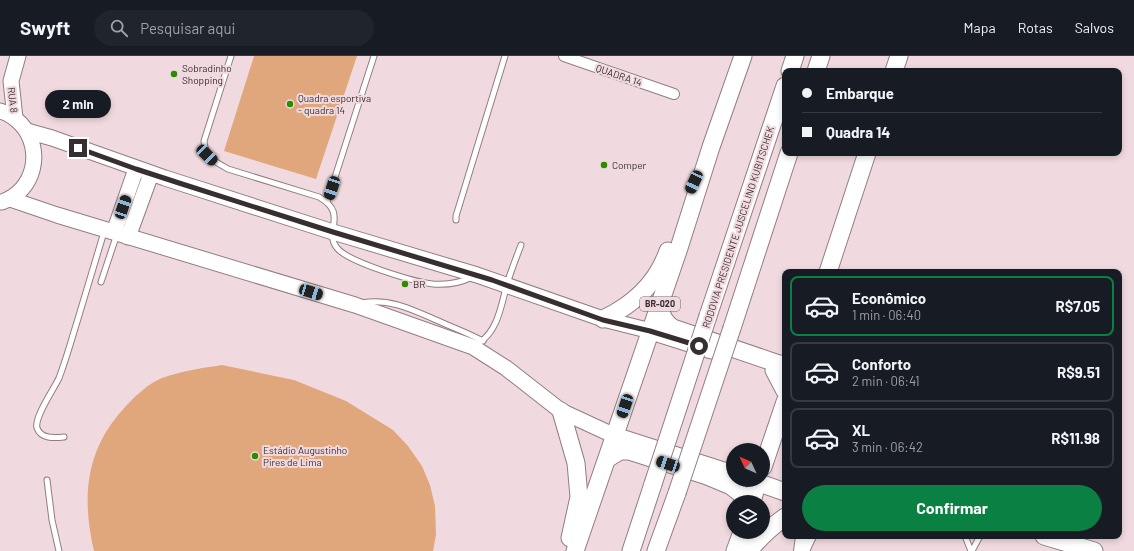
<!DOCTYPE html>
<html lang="pt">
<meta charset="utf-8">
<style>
:root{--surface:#171b24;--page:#20242c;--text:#f1f3f6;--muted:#9ea1a6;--line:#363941;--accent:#0b8043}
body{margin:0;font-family:Barlow,sans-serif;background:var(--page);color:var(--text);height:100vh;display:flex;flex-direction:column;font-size:15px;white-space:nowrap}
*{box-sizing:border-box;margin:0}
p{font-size:13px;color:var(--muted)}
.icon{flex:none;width:22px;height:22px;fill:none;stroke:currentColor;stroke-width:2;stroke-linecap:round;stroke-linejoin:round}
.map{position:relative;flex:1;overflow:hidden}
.panel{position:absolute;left:782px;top:213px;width:340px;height:270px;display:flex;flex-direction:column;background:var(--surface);border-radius:8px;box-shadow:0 2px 6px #0003}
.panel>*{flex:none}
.banner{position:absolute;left:782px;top:12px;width:340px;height:88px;border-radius:8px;box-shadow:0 2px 6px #0003;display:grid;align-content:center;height:88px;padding:0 20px;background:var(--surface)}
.needle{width:26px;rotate:314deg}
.tools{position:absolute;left:726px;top:387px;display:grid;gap:8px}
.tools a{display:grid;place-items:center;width:44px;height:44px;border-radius:50%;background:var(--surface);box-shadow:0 2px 6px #0003;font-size:20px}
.end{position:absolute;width:18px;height:18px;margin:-9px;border:5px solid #372e30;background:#fff;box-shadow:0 0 0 2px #fff}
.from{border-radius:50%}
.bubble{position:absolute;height:28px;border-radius:14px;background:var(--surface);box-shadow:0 2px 6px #0003;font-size:13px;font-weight:700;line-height:28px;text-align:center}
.car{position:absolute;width:12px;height:24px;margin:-12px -6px;border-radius:5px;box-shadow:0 0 3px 1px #0007;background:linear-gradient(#222 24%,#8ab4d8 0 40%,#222 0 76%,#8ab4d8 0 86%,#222 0)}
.banner b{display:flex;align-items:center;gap:14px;height:38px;font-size:15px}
.banner b+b{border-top:1px solid var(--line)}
.banner i{width:10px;height:10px;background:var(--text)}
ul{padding:7px 0 0;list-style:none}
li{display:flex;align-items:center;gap:12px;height:60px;margin:0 8px 6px;padding:0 12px;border:2px solid var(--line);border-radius:8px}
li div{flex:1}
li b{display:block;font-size:15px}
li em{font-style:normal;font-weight:700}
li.on{border-color:var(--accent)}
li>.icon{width:36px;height:36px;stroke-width:1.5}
.button{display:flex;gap:8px;margin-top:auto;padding:8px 20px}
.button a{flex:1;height:46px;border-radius:24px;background:var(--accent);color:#fff;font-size:16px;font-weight:700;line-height:46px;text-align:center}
header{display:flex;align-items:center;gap:24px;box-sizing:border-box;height:56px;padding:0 20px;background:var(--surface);border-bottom:1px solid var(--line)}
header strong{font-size:19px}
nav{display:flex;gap:22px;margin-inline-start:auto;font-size:14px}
.search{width:280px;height:36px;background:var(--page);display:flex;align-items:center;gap:10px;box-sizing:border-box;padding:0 14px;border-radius:22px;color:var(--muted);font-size:15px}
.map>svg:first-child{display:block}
.pitch{fill:#e1a77c}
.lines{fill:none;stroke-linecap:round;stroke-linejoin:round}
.service-casing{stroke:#927d82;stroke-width:7}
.minor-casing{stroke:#927d82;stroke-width:12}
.secondary-casing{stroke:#927d82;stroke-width:17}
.primary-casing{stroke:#927d82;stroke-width:19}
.trunk-casing{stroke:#927d82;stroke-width:19}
.service{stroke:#fff;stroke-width:5}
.minor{stroke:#fff;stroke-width:10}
.secondary{stroke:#fff;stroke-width:15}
.primary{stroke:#fff;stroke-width:17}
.trunk{stroke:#fff;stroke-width:17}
.trunk-bridge-casing{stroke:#927d82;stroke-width:19;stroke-linecap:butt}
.trunk-bridge{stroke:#fff;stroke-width:17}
.route{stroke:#372e30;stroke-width:5}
.poi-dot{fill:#2b8c00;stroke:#f1dadf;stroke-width:1.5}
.labels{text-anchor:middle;stroke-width:4;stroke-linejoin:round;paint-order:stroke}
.shield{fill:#f1dadf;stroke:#6f6264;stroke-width:1}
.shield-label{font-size:9px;font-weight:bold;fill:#372e30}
.poi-label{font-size:10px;fill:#372e30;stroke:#f1dadf;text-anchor:start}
.street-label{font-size:10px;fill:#372e30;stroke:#f1dadf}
</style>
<header>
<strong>Swyft</strong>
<div class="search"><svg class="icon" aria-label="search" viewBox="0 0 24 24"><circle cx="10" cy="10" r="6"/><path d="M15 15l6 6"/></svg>Pesquisar aqui</div>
<nav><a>Mapa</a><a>Rotas</a><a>Salvos</a></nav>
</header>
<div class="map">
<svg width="1134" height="495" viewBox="0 0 1134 495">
<rect width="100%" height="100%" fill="#f1dadf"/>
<g class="pitch">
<path d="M254 0H357L316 123 224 95Z"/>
<path d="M222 309 294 324 346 345 393 374 408 390 422 410 430 429 435 450 436 479 433 495H94C81 440 86 392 126 350 136 339 148 328 162 322 182 315 202 312 222 309Z"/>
</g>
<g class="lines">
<defs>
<g id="service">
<path d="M231 0 204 85C205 101 215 106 228 113L319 141C349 158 323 175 337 192 348 206 414 226 433 228 446 229 460 227 472 221"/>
<path d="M327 146 374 0"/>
<path d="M456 164V160L505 0"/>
<path d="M101 226 117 178"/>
<path d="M362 247C391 241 417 256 443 267 457 273 470 278 483 285"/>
<path d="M480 286C498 275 502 246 507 228 511 215 516 202 521 189"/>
<path d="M64 381C54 382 41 383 37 372 34 361 54 333 59 322 66 304 71 285 77 266 86 236 95 206 104 176"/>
<path d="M47 424 52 464 59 495"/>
<path d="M965 480 971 495"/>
<path d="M972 495 980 480"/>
</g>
<g id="minor">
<path d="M564 0 674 38"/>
<path d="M799 495 801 480"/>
<path d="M804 495 811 480"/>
</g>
<g id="secondary">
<path d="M0 55C8 57 15 62 21 68 44 93 35 135 2 146"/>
<path d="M15 62 11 25 18 0"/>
<path d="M27 75 52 82 165 122 333 176 477 219 603 263 651 275"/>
<path d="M10 143 57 159 355 249 473 291 506 312 561 355 615 380"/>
<path d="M114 176 136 113"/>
<path d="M128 181 151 118"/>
</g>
<g id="primary">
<path d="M651 275 711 294"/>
<path d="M615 380 733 418"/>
<path d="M751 424 785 436"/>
<path d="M1044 480 1094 495"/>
</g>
<g id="trunk">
<path d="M790 15 795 0"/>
<path d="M816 15 821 0"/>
<path d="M894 15 899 0"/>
<path d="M828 216 867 97"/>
<path d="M659 250C662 259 664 267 673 272L779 308H785"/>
<path d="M708 260 785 30"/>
<path d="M603 263C633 249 657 227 668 195"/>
<path d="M732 272 789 97"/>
<path d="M774 314 785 335"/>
<path d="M561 355 576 407 579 441 570 482"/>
<path d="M607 403 620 395H629L707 420 731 430 740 437 746 446"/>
<path d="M763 411 785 346"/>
<path d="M752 446 758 424"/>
<path d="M575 495 679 192 711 91 743 0"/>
<path d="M631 495 653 428"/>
<path d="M656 495 677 437"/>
<path d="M735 495 742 476"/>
<path d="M749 495C760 481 771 471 785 461"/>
</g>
</defs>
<use href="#service" class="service-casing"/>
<use href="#minor" class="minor-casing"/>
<use href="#secondary" class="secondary-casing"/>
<use href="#primary" class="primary-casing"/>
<use href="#trunk" class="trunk-casing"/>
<use href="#service" class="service"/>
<use href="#minor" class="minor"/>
<use href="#secondary" class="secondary"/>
<use href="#primary" class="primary"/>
<use href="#trunk" class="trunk"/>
<defs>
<g id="trunk-bridge">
<path d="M653 428 708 260"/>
<path d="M677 437 732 272"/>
</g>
</defs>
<use href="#trunk-bridge" class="trunk-bridge-casing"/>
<use href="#trunk-bridge" class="trunk-bridge"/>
</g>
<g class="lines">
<path class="route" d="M78 92 136 113 179 127 333 176 492 224 603 264 650 275 699 290"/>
</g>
<g class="poi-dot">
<circle cx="174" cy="18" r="4"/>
<circle cx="290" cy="48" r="4"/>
<circle cx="604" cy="109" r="4"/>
<circle cx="405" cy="228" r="4"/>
<circle cx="255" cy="400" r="4"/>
</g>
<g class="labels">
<rect class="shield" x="640" y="241" width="40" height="14" rx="3"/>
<g class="shield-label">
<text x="660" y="251">BR-020</text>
</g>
<g class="poi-label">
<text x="182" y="16">Sobradinho<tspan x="182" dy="12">Shopping</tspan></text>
<text x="298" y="46">Quadra esportiva<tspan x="298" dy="12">- quadra 14</tspan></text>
<text x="612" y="113">Comper</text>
<text x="413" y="232">BR</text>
<text x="263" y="398">Estádio Augustinho<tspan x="263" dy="12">Pires de Lima</tspan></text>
</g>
<g class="street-label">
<text transform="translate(619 19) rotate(19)" y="4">QUADRA 14</text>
<text transform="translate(13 44) rotate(83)" y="4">RUA 8</text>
<text transform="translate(738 171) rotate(-72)" y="4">RODOVIA PRESIDENTE JUSCELINO KUBITSCHEK</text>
</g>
</g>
</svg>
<div class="tools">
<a><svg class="needle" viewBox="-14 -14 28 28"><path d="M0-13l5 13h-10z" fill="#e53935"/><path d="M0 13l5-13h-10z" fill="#9ea1a6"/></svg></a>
<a><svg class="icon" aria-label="layers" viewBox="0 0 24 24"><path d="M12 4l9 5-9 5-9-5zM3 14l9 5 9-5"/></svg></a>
</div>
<i class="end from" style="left:699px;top:290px"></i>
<i class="end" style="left:78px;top:92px"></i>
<div class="bubble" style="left:45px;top:34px;width:66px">2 min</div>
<i class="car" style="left:207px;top:99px;rotate:134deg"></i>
<i class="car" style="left:694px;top:126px;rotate:205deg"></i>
<i class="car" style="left:332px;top:132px;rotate:198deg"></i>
<i class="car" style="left:123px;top:151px;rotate:19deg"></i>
<i class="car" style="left:311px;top:236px;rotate:107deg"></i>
<i class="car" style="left:625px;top:350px;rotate:199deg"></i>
<i class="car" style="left:668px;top:408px;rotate:288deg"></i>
<div class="banner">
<b><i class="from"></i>Embarque</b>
<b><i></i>Quadra 14</b>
</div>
<section class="panel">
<ul>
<li class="on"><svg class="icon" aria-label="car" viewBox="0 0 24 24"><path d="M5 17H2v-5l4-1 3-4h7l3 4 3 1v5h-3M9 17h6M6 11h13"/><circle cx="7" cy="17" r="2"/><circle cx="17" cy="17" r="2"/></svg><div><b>Econômico</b><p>1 min · 06:40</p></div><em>R$7.05</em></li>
<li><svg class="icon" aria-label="car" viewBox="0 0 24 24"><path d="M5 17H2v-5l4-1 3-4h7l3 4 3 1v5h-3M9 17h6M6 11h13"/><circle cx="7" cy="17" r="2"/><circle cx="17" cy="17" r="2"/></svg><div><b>Conforto</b><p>2 min · 06:41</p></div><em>R$9.51</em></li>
<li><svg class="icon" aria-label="car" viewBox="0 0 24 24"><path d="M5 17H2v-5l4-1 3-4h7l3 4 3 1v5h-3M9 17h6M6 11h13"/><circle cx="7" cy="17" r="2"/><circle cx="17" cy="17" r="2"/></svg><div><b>XL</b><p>3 min · 06:42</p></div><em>R$11.98</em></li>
</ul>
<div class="button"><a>Confirmar</a></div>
</section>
</div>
